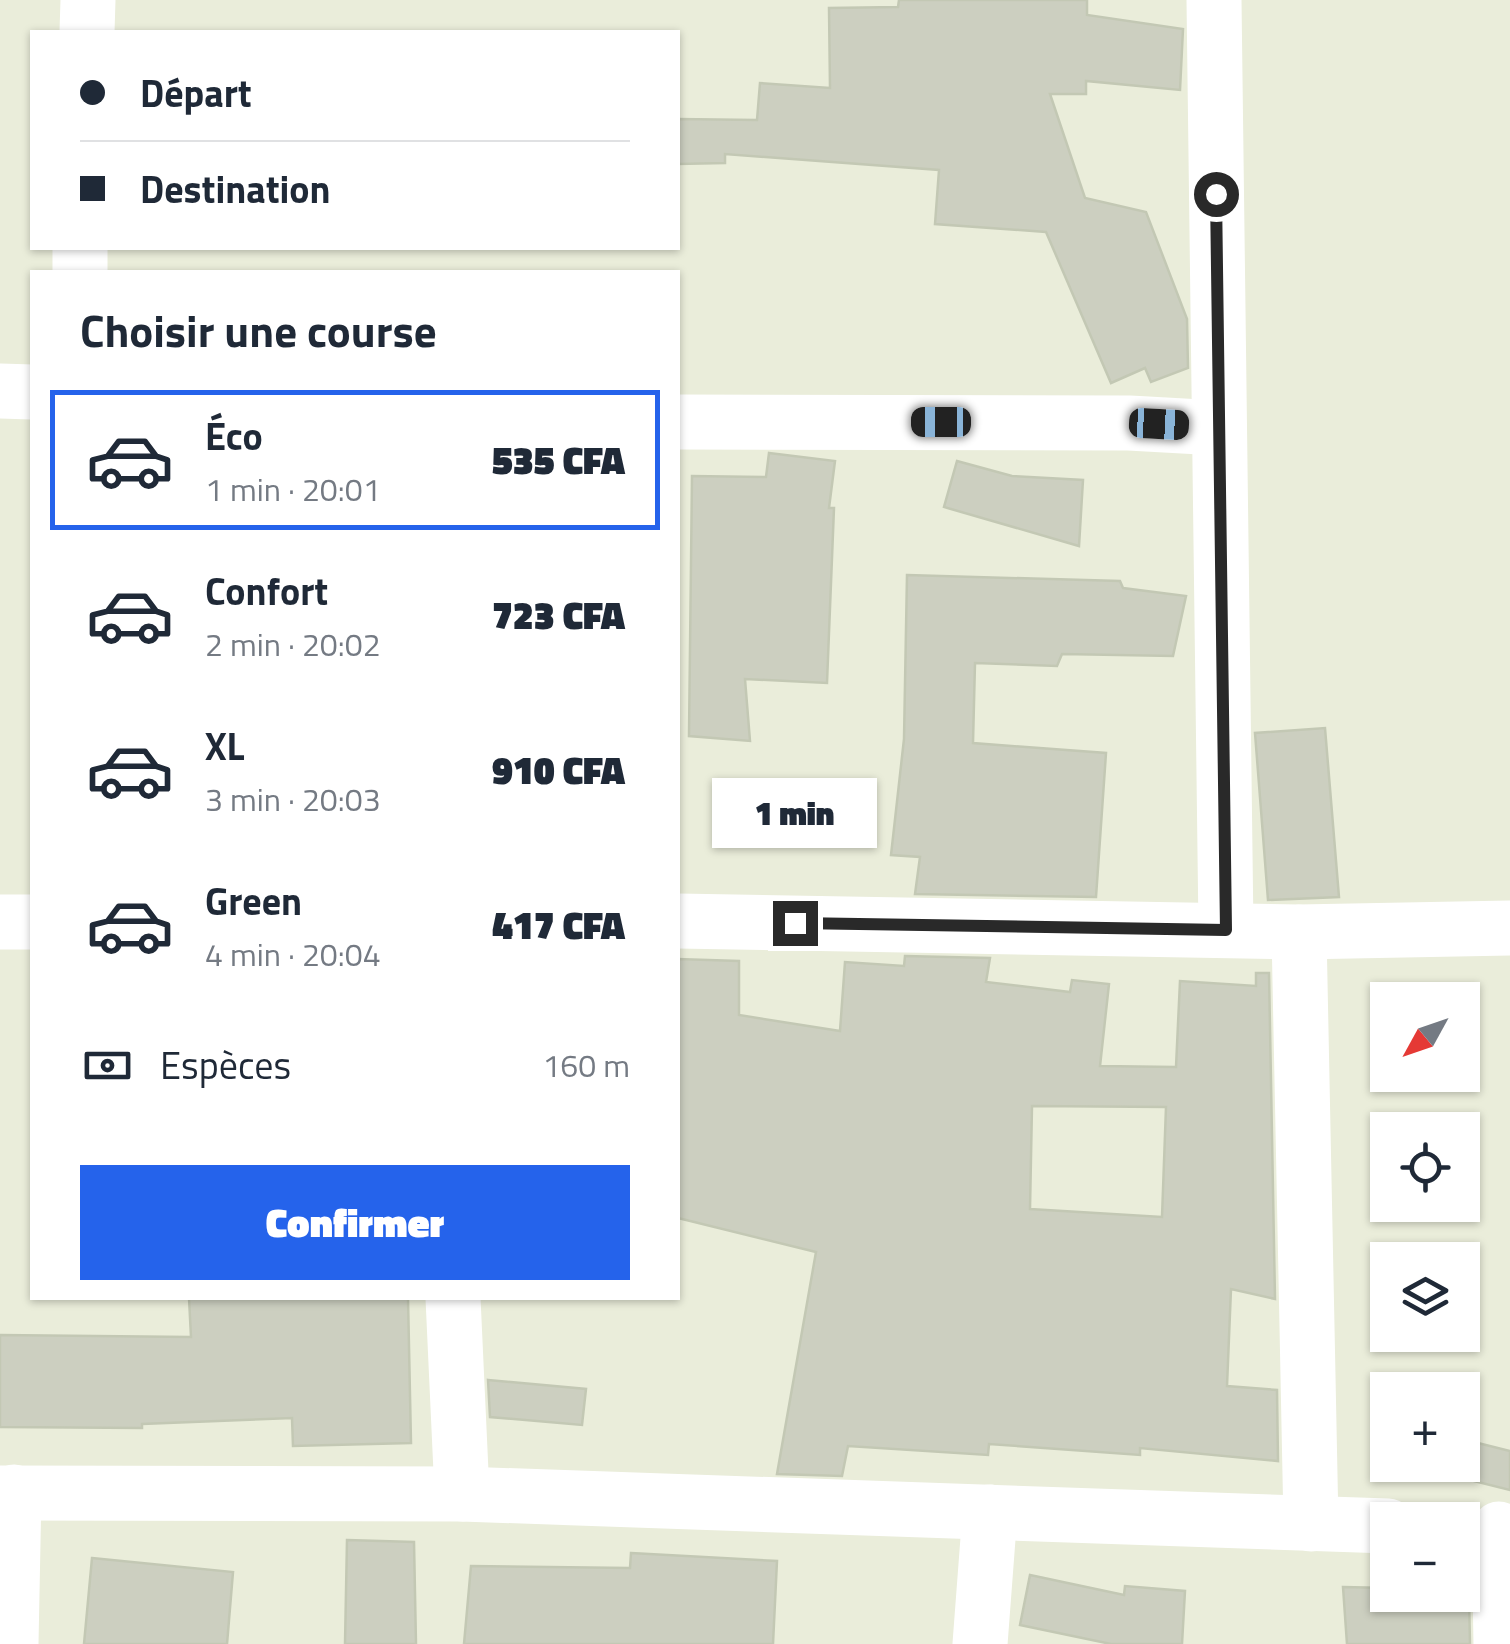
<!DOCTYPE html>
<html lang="fr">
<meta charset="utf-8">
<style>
:root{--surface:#fff;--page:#f2f2f3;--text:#1f2937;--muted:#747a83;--line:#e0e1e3;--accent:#2563eb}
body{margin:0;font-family:"Titillium Web",sans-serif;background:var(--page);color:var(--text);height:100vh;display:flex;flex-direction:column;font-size:38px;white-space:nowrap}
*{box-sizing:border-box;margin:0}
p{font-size:32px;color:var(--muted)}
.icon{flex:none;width:55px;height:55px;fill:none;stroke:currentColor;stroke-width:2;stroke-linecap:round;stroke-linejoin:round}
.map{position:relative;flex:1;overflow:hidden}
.side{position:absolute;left:30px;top:270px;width:650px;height:1030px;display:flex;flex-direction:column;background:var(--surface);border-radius:0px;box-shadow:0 2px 8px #0004}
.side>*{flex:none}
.guide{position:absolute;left:30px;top:30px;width:650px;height:220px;border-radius:0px;box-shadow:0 2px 8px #0004;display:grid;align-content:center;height:220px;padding:0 50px;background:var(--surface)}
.needle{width:65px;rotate:230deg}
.controls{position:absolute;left:1370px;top:982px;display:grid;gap:20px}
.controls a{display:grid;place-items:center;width:110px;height:110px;border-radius:0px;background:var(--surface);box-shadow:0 2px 8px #0004;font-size:50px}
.end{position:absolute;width:45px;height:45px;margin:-22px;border:12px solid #292929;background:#fff;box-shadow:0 0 0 5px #fff}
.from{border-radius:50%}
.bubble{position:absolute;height:70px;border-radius:0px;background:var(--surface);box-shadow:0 2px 8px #0004;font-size:32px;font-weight:800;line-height:70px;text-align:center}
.car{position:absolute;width:30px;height:60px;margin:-30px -15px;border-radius:12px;box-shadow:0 0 8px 2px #0007;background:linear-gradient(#222 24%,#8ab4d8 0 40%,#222 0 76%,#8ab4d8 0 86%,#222 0)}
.guide b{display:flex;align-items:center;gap:35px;height:95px;font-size:38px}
.guide b+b{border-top:2px solid var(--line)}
.guide i{width:25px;height:25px;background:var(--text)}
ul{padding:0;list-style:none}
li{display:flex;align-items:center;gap:30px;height:140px;margin:0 20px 15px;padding:0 30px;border:5px solid transparent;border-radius:0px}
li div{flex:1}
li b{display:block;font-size:38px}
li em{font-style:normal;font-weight:800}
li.active{border-color:var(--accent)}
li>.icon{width:90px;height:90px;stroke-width:1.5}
h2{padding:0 50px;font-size:45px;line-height:120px}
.pay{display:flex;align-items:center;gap:25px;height:110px;padding:0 50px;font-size:38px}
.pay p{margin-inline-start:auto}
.primary-button{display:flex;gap:20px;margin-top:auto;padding:20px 50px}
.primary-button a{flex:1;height:115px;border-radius:0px;background:var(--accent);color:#fff;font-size:40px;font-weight:800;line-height:115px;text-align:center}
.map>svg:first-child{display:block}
.building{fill:#cccfc0;stroke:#c3c8b4;stroke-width:2.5;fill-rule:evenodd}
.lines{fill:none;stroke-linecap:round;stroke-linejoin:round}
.minor{stroke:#fff;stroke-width:55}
.route{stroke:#292929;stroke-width:12}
</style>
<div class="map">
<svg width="1510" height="1644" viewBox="0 0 1510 1644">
<rect width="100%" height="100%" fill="#eaedda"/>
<g class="building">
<path d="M899 0H1087V15L1183 29 1180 90 1086 81V94H1050L1085 198 1146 212 1187 319 1188 368 1151 382 1145 368 1111 383 1046 232 935 224 939 170 725 154V163L678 164V119L757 120 760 83 830 88 829 8 898 7Z"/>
<path d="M769 453 835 461 829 508H834L827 683 745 679 750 741 689 736 692 476 766 477Z"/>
<path d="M957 461 1012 476 1083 480 1079 546 944 507Z"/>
<path d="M907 575 1120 581 1123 588 1186 596 1173 656 1062 654 1057 666 975 663 973 743 1106 753 1096 897 915 894 920 857 891 855 904 739Z"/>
<path d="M1325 728 1339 897 1268 900 1255 733Z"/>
<path d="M905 956 990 958 986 982 1070 992 1072 980 1109 984 1100 1066 1176 1067 1180 981 1256 986V973H1269L1275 1299 1231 1289 1227 1386 1277 1390 1278 1461 1140 1448V1455L989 1444 988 1455 848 1446 842 1476 777 1474 816 1252 678 1218V959L739 961V1015L840 1031 845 962 904 966ZM1032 1106 1166 1107 1162 1217 1030 1209Z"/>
<path d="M189 1298H408L411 1443 293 1446 292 1418 142 1424V1428L0 1427V1335L191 1337Z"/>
<path d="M488 1380 586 1389 582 1425 490 1417Z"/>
<path d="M1462 1439 1510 1451V1490L1462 1478Z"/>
<path d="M347 1540 414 1542 416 1644H345Z"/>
<path d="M631 1553 777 1561 773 1644H464L471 1566 630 1568Z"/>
<path d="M92 1558 233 1572 227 1644H84Z"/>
<path d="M1030 1575 1124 1595 1125 1586 1185 1591 1182 1644H1111L1020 1625Z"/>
<path d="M1343 1587 1388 1588V1595H1469L1470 1644H1347Z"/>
</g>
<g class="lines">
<g class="minor">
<path d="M1214 0 1226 930"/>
<path d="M87 32 88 0"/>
<path d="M80 272V248"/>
<path d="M0 391 32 392"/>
<path d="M678 422 1129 423 1219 428"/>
<path d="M678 921 1299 932 1510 928"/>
<path d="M0 922H32"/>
<path d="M1299 932 1311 1524"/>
<path d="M453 1298 462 1494"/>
<path d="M0 1493 462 1494 1388 1526"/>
<path d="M1499 1529 1501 1644"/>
<path d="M11 1644 14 1492"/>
<path d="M980 1644 990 1512"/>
</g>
</g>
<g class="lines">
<path class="route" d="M795 923 1226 930 1216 194"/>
</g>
</svg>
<div class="controls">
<a><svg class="needle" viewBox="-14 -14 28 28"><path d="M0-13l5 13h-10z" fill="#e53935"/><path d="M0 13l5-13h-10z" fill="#747a83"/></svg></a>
<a><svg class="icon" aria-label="locate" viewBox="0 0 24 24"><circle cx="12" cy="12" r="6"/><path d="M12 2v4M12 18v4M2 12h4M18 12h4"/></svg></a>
<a><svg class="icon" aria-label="layers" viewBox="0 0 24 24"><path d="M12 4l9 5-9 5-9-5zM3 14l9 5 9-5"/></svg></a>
<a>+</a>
<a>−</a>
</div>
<i class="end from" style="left:1216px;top:194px"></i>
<i class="end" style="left:795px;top:923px"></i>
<div class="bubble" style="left:712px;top:778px;width:165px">1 min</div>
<i class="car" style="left:941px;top:422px;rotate:270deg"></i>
<i class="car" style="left:1159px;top:424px;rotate:93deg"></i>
<div class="guide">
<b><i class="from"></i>Départ</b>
<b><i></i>Destination</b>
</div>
<section class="side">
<h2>Choisir une course</h2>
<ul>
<li class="active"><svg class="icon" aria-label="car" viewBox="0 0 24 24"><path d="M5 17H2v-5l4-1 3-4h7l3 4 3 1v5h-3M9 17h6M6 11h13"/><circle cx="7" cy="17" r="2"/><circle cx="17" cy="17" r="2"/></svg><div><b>Éco</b><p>1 min · 20:01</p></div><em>535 CFA</em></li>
<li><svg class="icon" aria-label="car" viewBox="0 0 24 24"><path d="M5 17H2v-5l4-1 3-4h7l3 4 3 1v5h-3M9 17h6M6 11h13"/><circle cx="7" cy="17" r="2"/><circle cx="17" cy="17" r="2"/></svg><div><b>Confort</b><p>2 min · 20:02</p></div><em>723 CFA</em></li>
<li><svg class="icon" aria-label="car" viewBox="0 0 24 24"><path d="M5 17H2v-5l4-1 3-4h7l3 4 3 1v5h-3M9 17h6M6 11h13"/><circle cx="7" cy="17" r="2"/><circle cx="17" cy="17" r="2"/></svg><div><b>XL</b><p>3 min · 20:03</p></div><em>910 CFA</em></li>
<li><svg class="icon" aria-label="car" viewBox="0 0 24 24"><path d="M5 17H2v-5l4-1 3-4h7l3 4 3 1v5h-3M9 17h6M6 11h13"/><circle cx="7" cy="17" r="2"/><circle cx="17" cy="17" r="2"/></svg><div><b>Green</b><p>4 min · 20:04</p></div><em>417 CFA</em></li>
</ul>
<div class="pay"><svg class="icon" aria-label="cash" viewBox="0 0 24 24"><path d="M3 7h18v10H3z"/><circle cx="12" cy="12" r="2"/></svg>Espèces<p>160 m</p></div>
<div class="primary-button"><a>Confirmer</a></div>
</section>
</div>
